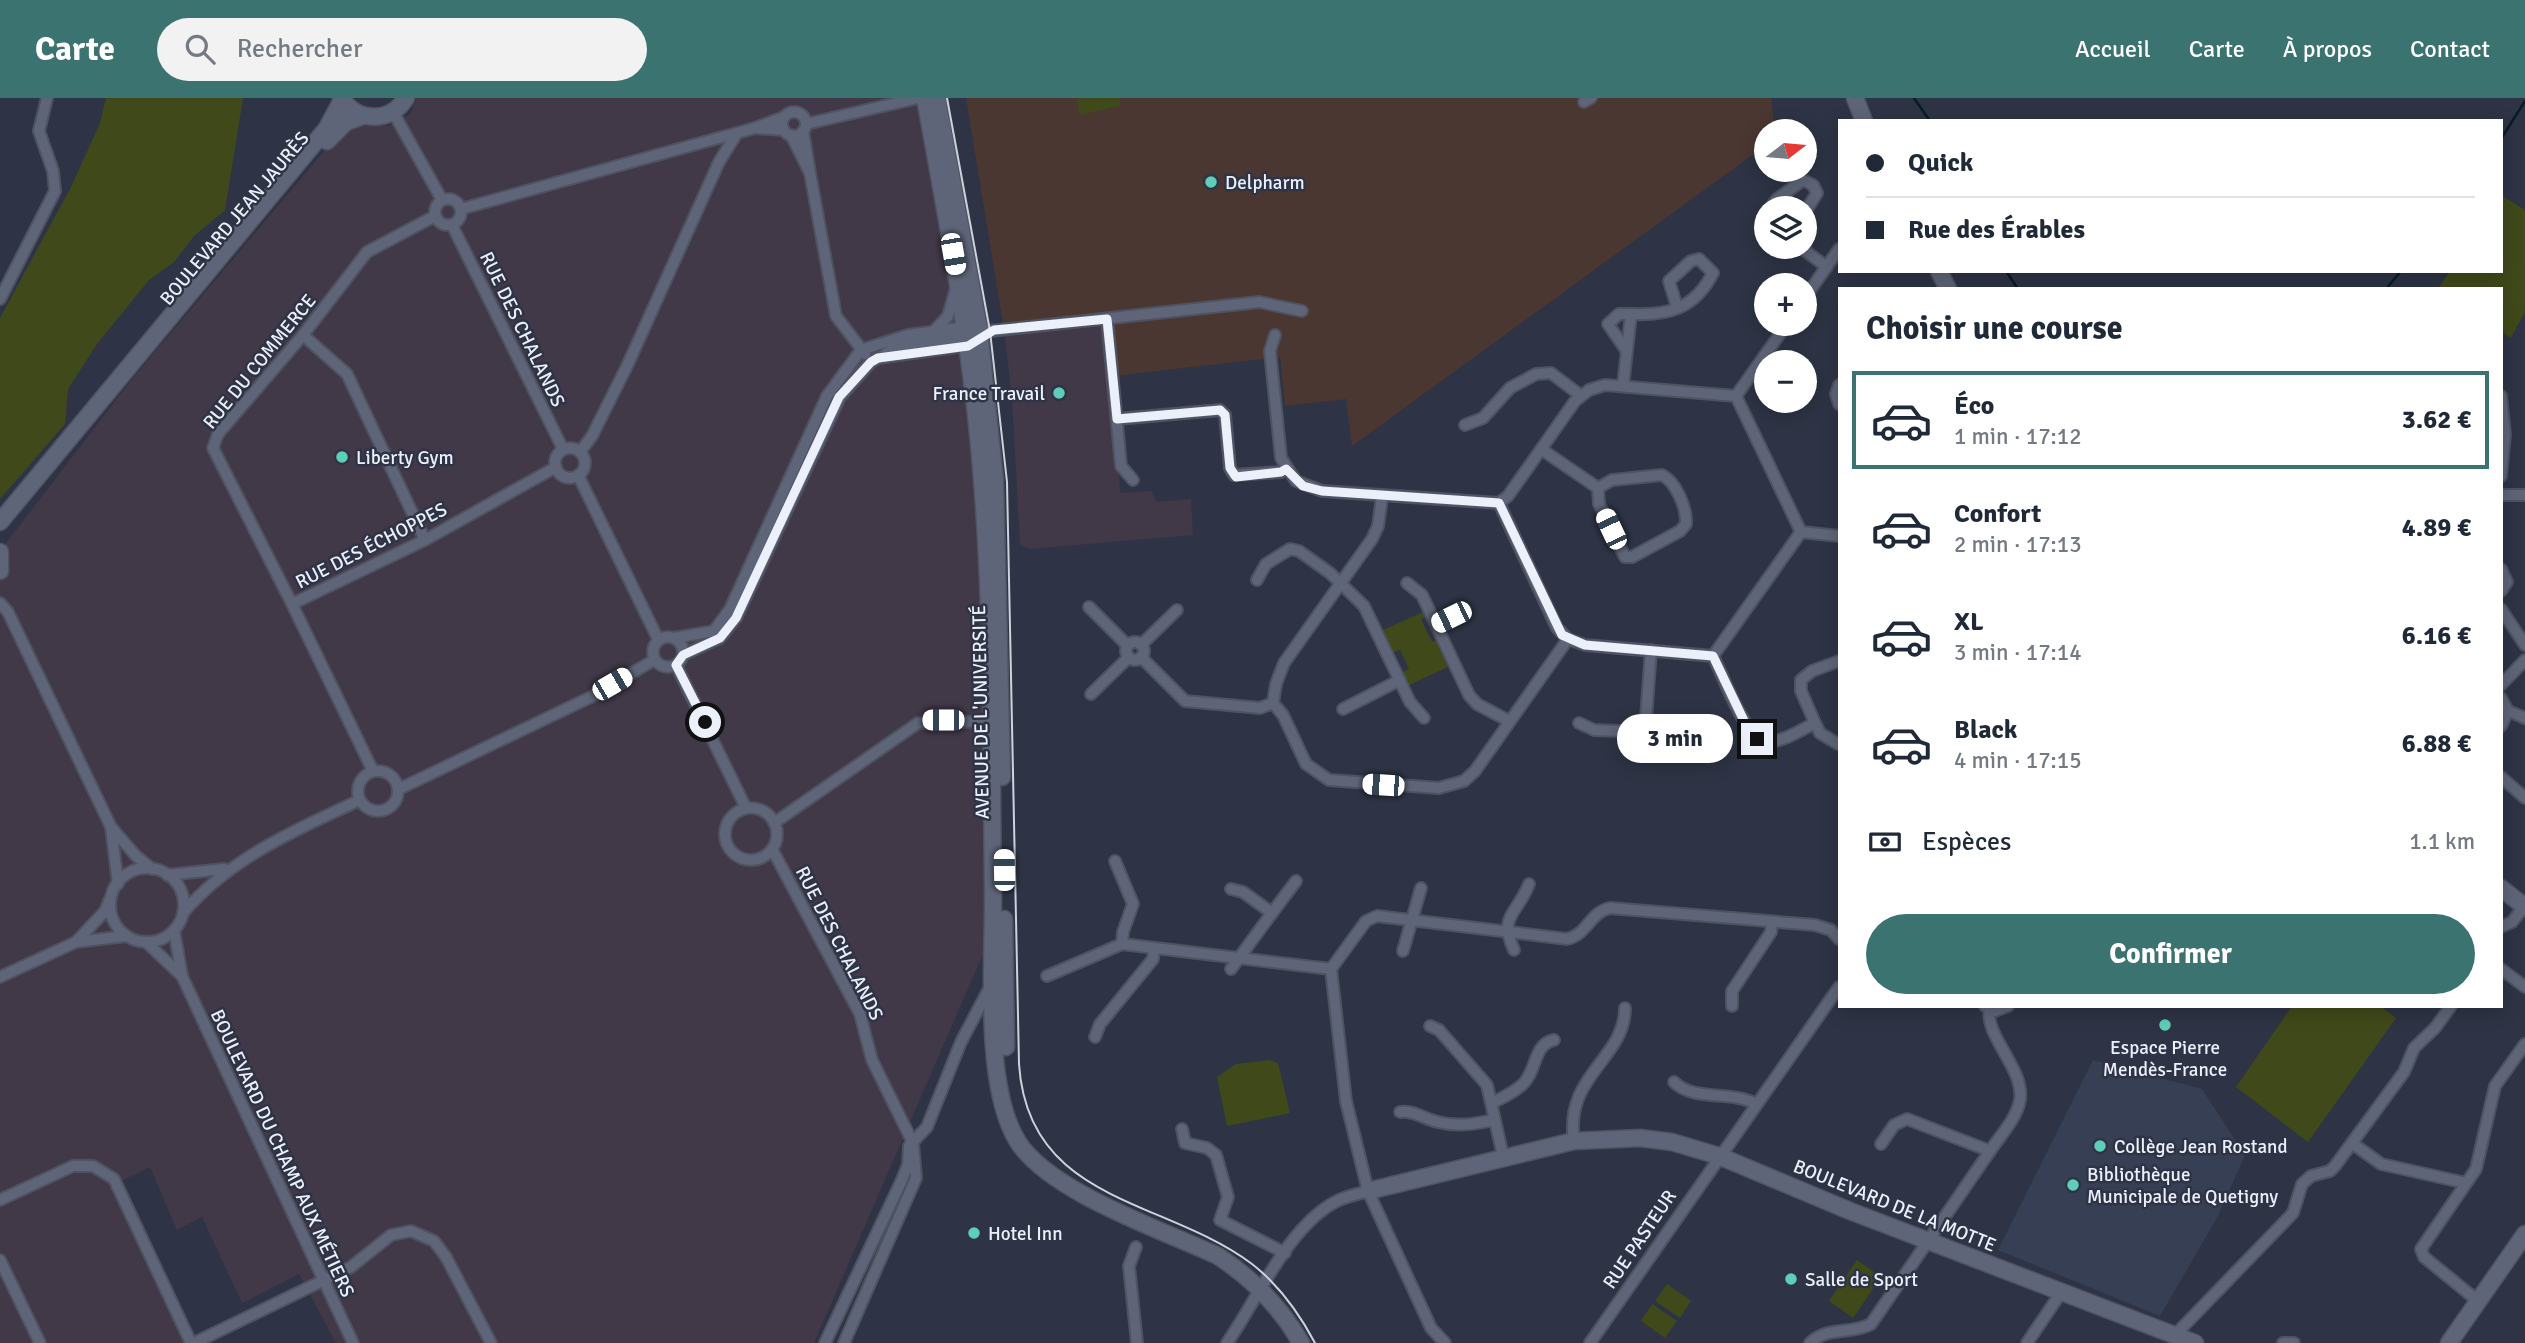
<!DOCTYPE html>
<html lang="fr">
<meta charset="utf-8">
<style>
:root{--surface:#fff;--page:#f2f2f3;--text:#1f2937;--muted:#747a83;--line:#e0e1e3;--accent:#3b7371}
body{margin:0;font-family:Signika,sans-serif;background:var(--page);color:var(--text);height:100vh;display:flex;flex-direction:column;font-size:26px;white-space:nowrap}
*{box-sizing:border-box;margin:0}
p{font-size:23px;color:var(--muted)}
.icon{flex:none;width:38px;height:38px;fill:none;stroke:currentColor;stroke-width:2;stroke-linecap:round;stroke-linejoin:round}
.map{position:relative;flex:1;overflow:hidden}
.side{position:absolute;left:1838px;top:189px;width:665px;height:721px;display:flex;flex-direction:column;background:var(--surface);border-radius:0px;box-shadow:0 4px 18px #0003}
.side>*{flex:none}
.hud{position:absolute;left:1838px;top:21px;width:665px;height:154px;border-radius:0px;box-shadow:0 4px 18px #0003;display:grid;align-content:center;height:154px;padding:0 28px;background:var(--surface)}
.needle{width:46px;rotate:74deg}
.buttons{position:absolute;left:1754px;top:21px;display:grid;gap:14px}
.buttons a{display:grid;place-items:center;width:63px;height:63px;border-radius:50%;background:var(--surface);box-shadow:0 4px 18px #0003;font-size:35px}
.end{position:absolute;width:32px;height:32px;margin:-16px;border:9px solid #ecf0fb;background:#111;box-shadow:0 0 0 4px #111}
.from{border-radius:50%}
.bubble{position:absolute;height:49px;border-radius:24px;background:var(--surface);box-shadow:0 4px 18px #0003;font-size:23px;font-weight:700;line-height:49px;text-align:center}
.car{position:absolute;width:21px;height:42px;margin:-21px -10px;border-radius:9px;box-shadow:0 0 5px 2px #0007;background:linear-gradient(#fff 24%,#345 0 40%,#fff 0 76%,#345 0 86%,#fff 0)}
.hud b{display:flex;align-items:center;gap:24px;height:66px;font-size:26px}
.hud b+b{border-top:2px solid var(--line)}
.hud i{width:18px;height:18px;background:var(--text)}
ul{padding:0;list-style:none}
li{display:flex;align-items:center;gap:21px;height:98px;margin:0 14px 10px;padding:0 14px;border:4px solid transparent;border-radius:0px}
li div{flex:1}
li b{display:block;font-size:26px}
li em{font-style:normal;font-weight:700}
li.active{border-color:var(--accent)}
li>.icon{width:63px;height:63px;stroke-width:1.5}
h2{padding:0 28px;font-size:32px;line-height:84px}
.pay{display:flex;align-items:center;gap:18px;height:77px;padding:0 28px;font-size:26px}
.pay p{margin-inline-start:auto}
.action{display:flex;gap:14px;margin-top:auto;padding:14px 28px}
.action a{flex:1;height:80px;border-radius:42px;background:var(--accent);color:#fff;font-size:28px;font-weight:700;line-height:80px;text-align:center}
header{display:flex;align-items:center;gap:42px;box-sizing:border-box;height:98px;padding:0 35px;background:var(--accent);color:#fff}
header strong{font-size:33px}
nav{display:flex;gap:38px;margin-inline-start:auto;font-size:24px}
.search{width:490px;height:63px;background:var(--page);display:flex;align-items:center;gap:18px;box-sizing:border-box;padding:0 24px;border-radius:38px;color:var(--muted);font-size:26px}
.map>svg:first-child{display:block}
.commercial{fill:#413848}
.industrial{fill:#4b3732}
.built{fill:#373f54}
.green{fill:#40491a}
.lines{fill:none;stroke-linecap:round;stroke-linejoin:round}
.stream{stroke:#061d24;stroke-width:2.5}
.street-casing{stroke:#4e5261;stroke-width:14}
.secondary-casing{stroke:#4e5261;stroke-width:19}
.street{stroke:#5e6578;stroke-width:10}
.secondary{stroke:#5e6578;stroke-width:16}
.tram{stroke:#cdd2dd;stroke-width:2}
.route{stroke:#ecf0fb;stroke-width:9}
.poi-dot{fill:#5eceb8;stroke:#2e3445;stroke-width:2.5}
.labels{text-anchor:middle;stroke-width:5;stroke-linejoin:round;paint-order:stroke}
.poi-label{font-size:19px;fill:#ecf0fb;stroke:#2e3445;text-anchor:start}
.street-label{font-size:19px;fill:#ecf0fb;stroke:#2e3445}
</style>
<header>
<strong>Carte</strong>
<div class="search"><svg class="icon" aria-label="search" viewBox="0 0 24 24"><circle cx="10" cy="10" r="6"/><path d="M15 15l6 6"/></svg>Rechercher</div>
<nav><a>Accueil</a><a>Carte</a><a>À propos</a><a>Contact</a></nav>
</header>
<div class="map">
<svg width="2525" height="1245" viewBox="0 0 2525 1245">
<rect width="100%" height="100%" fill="#2e3445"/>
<g class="commercial">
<path d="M417 0H921L960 223 987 516 990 840 814 1245H336L299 1176 242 1205 202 1119 177 1132 150 1069 111 1088 186 1245H0V453L132 281 330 46 352 28H389L410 16Z"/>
<path d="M1107 221 1117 321 1120 395 1151 393 1157 404 1191 401 1193 437 1030 451 1020 446 1012 300 1004 231Z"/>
</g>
<path class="industrial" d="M966 0H1771L1775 33H1766V47L1352 348 1346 301 1285 308 1280 259 1113 278 1107 221 1004 231Z"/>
<path class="built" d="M2093 962 2202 991 2245 1057 2218 1118 2160 1218 1998 1152Z"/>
<g class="green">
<path d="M106 0H243L225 112 194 138 174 164 149 182 97 246 68 291 65 326 0 401V220L71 89 100 25Z"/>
<path d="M1077 0H1120V8L1080 17Z"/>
<path d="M2501 97 2525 112V213L2511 240 2501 233V191H2438L2450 173H2501Z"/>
<path d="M1425 513 1427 518 1421 521 1432 544 1438 542 1450 568 1407 588 1401 575 1409 571 1400 552 1392 555 1381 533Z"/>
<path d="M2292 908H2380L2396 920 2308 1044 2236 989Z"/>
<path d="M1269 962 1278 965 1290 1015 1227 1028 1217 979 1236 966Z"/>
<path d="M1857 1162 1881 1179 1853 1220 1829 1203Z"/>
<path d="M1667 1186 1691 1203 1680 1220 1655 1203Z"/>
<path d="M1652 1206 1677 1223 1665 1240 1641 1223Z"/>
</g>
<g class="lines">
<g class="stream">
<path d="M1914 0 1930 23"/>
<path d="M2501 41 2525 3"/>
<path d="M2006 173 2018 191"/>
<path d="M2386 191 2401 173"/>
</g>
<defs>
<g id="street">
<path d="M1584 4 1591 0"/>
<path d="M393 14 442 102"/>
<circle cx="794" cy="26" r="12"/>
<path d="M806 26 918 0"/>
<path d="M784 32 755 30 784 19"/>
<path d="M791 37 810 75 803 33"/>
<path d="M810 75 836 218 865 256"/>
<circle cx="448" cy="114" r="13"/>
<path d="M1770 110 1777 101 1803 82 1813 87 1817 95 1804 116"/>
<path d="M461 111 755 30"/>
<path d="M452 127 563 351"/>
<path d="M1800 149 1827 169"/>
<path d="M0 201 55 93 53 73 39 33 47 0"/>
<path d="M1804 201 1839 151"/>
<path d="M1107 221 1121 368 1133 382"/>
<path d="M1787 226 1736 298 1801 434 1839 438"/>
<path d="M934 233 948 218 956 190"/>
<path d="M303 237 347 276 425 442"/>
<path d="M1275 237 1270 253 1281 360 1296 383 1322 393 1499 405 1508 398 1575 303 1589 292 1605 287 1736 298"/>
<path d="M1626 252 1608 226 1619 216H1631"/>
<path d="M885 256 899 248 970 237"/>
<path d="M1839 287 1836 296 1839 306"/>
<path d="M1623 288 1631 216C1669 218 1695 210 1713 175L1699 161 1691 163 1669 183 1677 209"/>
<path d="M2501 298 2505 336 2501 378"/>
<path d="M1117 321 1220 312 1225 317 1230 370 1234 377 1281 374 1286 371"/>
<path d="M1465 327 1483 320 1510 290 1536 276 1551 275 1580 297"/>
<circle cx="570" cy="365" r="15"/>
<path d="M1541 351 1598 390"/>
<path d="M580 354 592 338 628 266 719 64 737 35"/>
<path d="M578 377 658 541"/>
<path d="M1662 377C1676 384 1687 410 1686 426L1680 433 1632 459H1625L1599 406 1598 390 1612 382Z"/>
<path d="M2501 397H2525"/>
<path d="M1382 399 1378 428 1372 441 1284 565 1276 586 1273 605 1283 617 1306 666 1329 682 1439 690 1464 683 1475 673 1568 541"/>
<path d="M1499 405 1557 530 1568 541 1585 547 1713 558 1801 434"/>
<path d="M2501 471 2507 484 2501 493"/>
<path d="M1257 482 1266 466 1290 451 1299 453 1330 475 1364 508 1410 604 1424 620"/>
<path d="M1407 485 1422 497 1469 597 1477 606 1509 623"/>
<path d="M0 505 8 514 111 729 136 758 152 771"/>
<path d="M292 506 213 350 218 336 303 237 367 154 435 118"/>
<path d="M1089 509 1128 548"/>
<path d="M2501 511 2525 547"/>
<path d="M1436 526 1465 512"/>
<circle cx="668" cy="554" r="15"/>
<path d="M674 540 714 533 730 511 827 298 861 252 908 237 966 229 990 233 1259 204 1302 213"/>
<circle cx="1135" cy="553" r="9"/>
<path d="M1141 547 1177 512"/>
<path d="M683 557 720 540 736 520 840 299 871 264 878 260 970 247"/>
<path d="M1713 558C1723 577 1746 644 1768 644 1785 643 1801 632 1815 625L1801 593V582L1812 573 1839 563"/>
<path d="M1141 559 1185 603 1260 610 1273 605"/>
<path d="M676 567 746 710"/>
<path d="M2501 587 2525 562"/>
<path d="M1091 596 1129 559"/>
<path d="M2501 600 2508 613 2501 628"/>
<path d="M1343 611 1400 582"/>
<path d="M2508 613 2525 620"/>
<path d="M1579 625 1594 632 1645 634 1651 552"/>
<path d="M1815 625 1820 635 1838 646"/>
<path d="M1645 634 1673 645"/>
<circle cx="378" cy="693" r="20"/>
<path d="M373 673 292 506 425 442 556 369"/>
<path d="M2501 679 2525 700"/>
<path d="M399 691 593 598 654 562"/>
<circle cx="751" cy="736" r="26"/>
<path d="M774 725 918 625 996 623"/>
<path d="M111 729 118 786"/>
<path d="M772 751 860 916 872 962 913 1045 916 1080 844 1245"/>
<path d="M1115 763 1133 806 1123 834 1122 846"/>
<circle cx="147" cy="807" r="37"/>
<path d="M167 777 224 771"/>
<path d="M1231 791 1243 794 1272 815 1231 871"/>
<path d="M183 815C230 760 295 732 360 702"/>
<path d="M1272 815 1296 783"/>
<path d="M2501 829 2512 824 2525 807"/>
<path d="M174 832 182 878 353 1245"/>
<path d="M76 844 105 813 109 803"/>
<path d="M146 844 182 878"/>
<path d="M1514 852C1498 817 1517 817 1529 786"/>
<path d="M1403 853 1421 790"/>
<path d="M1331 871 1346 1003 1368 1093 1431 1230 1445 1245"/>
<path d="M2501 871 2525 889"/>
<path d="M1047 878 1122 846 1331 871 1366 823 1377 818 1567 841C1587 837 1590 814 1610 810L1815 827 1831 832 1839 841"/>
<path d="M0 879 76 844 126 838"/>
<path d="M1732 908V893L1771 834 1772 824"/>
<path d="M1985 908 1995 913 2008 908"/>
<path d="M1430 928 1439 932 1487 987 1503 1058"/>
<path d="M1095 939 1100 926 1153 861 1154 850"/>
<path d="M1674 984C1694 1004 1731 992 1756 1006"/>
<path d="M1492 1005C1502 1000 1513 995 1522 987 1537 974 1533 946 1554 942"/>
<path d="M1400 1014C1414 1012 1424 1021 1438 1024 1457 1029 1475 1026 1494 1022"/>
<path d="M1182 1031 1185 1045 1207 1050 1216 1057 1228 1099 1220 1122 1285 1155"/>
<path d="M1574 1043C1564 977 1625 961 1625 910"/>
<path d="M2352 1045 2381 1066 2466 1085"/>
<path d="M1881 1046 1894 1027 1907 1021 1990 1053C2000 1038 2017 1020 2020 1002 2025 971 1983 936 1990 911"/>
<path d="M0 1102 73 1068H93L114 1081 191 1245"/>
<path d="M1136 1149 1129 1168 1137 1245"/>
<path d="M0 1162 40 1245"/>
<path d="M2478 1203 2424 1159 2421 1151 2476 1071 2495 988 2525 946"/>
<path d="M2175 1237 2293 1115 2302 1086 2311 1078 2330 1073 2335 1068 2404 974 2414 950 2435 930 2451 908"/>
<path d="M194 1245 351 1169 391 1137 411 1133 434 1143 446 1159 491 1245"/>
<path d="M825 1245 901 1084 908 1067 909 1048 927 1029 961 944 991 887"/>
<path d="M1227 1245C1257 1202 1289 1127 1337 1103 1347 1098 1358 1096 1368 1093"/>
<path d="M1590 1245 1839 889"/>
<path d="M1810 1245C1827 1228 1851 1237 1871 1226L1990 1053"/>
<path d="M2027 1245 2060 1196"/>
<path d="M2283 1245H2294"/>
</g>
<g id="secondary">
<path d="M341 0C357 24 390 26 406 0"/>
<path d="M925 0C947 123 971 245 981 370 993 509 991 650 993 790 994 858 982 987 1018 1044 1050 1094 1162 1132 1218 1158 1253 1181 1280 1208 1301 1245"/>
<path d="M937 0 979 231 995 382 1002 679"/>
<path d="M1855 0 1864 23"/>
<path d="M327 43 346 24 363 18"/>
<path d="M1939 173 1948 191"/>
<path d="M0 424 327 30 342 2"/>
<path d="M0 454V473"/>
<path d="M2501 790 2525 809"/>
<path d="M1004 821 1006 949"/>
<path d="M1368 1093 1574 1043 1640 1040 1672 1044 1719 1058 1850 1113 2195 1245"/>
<path d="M2449 1245 2525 1136"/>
</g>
</defs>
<use href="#street" class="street-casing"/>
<use href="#secondary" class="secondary-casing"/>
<use href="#street" class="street"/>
<use href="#secondary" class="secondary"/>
<path class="tram" d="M947 0 990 233 1007 384 1019 966C1028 1105 1164 1100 1252 1166 1279 1187 1299 1215 1315 1245"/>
</g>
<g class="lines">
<path class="route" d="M705 624 676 567 683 557 720 540 736 520 839 299 871 264 878 260 968 248 994 232 1107 221 1117 321 1220 312 1225 317 1230 370 1236 379 1281 374 1286 371 1303 388 1322 393 1499 405 1562 537 1585 547 1713 558 1747 629 1757 641"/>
</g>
<g class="poi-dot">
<circle cx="1211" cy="84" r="7"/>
<circle cx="1059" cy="295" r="7"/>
<circle cx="342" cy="359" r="7"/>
<circle cx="2165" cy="927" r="7"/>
<circle cx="2100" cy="1048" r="7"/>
<circle cx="2073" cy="1087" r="7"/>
<circle cx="974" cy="1135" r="7"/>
<circle cx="1791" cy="1181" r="7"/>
</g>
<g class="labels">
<g class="poi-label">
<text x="1225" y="91">Delpharm</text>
<text x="1045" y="302" text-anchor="end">France Travail</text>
<text x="356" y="366">Liberty Gym</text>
<text x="2165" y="956" text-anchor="middle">Espace Pierre<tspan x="2165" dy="22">Mendès-France</tspan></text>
<text x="2114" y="1055">Collège Jean Rostand</text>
<text x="2087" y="1083">Bibliothèque<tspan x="2087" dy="22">Municipale de Quetigny</tspan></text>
<text x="988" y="1142">Hotel Inn</text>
<text x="1805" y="1188">Salle de Sport</text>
</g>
<g class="street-label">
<text transform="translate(234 120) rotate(-50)" y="7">BOULEVARD JEAN JAURÈS</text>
<text transform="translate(523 231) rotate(64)" y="7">RUE DES CHALANDS</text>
<text transform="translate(259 263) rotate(-51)" y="7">RUE DU COMMERCE</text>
<text transform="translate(371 447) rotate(-27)" y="7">RUE DES ÉCHOPPES</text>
<text transform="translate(980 614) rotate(-91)" y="7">AVENUE DE L'UNIVERSITÉ</text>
<text transform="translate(840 845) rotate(63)" y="7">RUE DES CHALANDS</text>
<text transform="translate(283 1055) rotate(65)" y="7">BOULEVARD DU CHAMP AUX MÉTIERS</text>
<text transform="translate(1895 1107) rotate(22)" y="7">BOULEVARD DE LA MOTTE</text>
<text transform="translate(1639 1141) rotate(-56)" y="7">RUE PASTEUR</text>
</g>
</g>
</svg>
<div class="buttons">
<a><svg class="needle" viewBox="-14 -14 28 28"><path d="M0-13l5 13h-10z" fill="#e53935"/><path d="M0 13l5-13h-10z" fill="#747a83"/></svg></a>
<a><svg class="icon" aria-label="layers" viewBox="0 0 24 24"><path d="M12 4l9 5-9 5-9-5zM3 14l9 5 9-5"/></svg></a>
<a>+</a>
<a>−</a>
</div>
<i class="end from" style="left:705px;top:624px"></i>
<i class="end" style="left:1757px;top:641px"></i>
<div class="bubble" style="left:1617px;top:616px;width:116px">3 min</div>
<i class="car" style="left:953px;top:156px;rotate:170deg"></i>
<i class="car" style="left:1611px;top:431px;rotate:335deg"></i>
<i class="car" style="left:1451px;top:519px;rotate:244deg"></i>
<i class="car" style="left:612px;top:586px;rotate:60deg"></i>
<i class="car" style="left:943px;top:622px;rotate:270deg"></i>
<i class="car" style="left:1383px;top:687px;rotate:274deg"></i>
<i class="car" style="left:1004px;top:772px;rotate:359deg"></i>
<div class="hud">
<b><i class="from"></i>Quick</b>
<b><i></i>Rue des Érables</b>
</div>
<section class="side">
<h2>Choisir une course</h2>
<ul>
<li class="active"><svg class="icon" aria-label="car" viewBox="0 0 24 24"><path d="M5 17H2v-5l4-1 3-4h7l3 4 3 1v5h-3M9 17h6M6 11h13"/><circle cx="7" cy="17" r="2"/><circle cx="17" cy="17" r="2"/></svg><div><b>Éco</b><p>1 min · 17:12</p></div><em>3.62 €</em></li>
<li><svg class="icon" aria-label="car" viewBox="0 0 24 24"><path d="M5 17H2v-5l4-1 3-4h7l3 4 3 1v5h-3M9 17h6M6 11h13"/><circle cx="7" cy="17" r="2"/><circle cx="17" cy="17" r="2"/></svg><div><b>Confort</b><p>2 min · 17:13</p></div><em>4.89 €</em></li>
<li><svg class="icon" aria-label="car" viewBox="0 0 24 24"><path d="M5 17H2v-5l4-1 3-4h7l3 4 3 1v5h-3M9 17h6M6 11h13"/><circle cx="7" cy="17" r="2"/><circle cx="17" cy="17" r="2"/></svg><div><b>XL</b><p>3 min · 17:14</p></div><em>6.16 €</em></li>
<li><svg class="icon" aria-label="car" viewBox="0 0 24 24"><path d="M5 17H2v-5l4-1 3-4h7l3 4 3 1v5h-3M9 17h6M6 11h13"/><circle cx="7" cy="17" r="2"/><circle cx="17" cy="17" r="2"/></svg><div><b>Black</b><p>4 min · 17:15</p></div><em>6.88 €</em></li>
</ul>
<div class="pay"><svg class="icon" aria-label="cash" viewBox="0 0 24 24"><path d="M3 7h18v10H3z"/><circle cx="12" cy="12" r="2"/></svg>Espèces<p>1.1 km</p></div>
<div class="action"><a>Confirmer</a></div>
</section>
</div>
